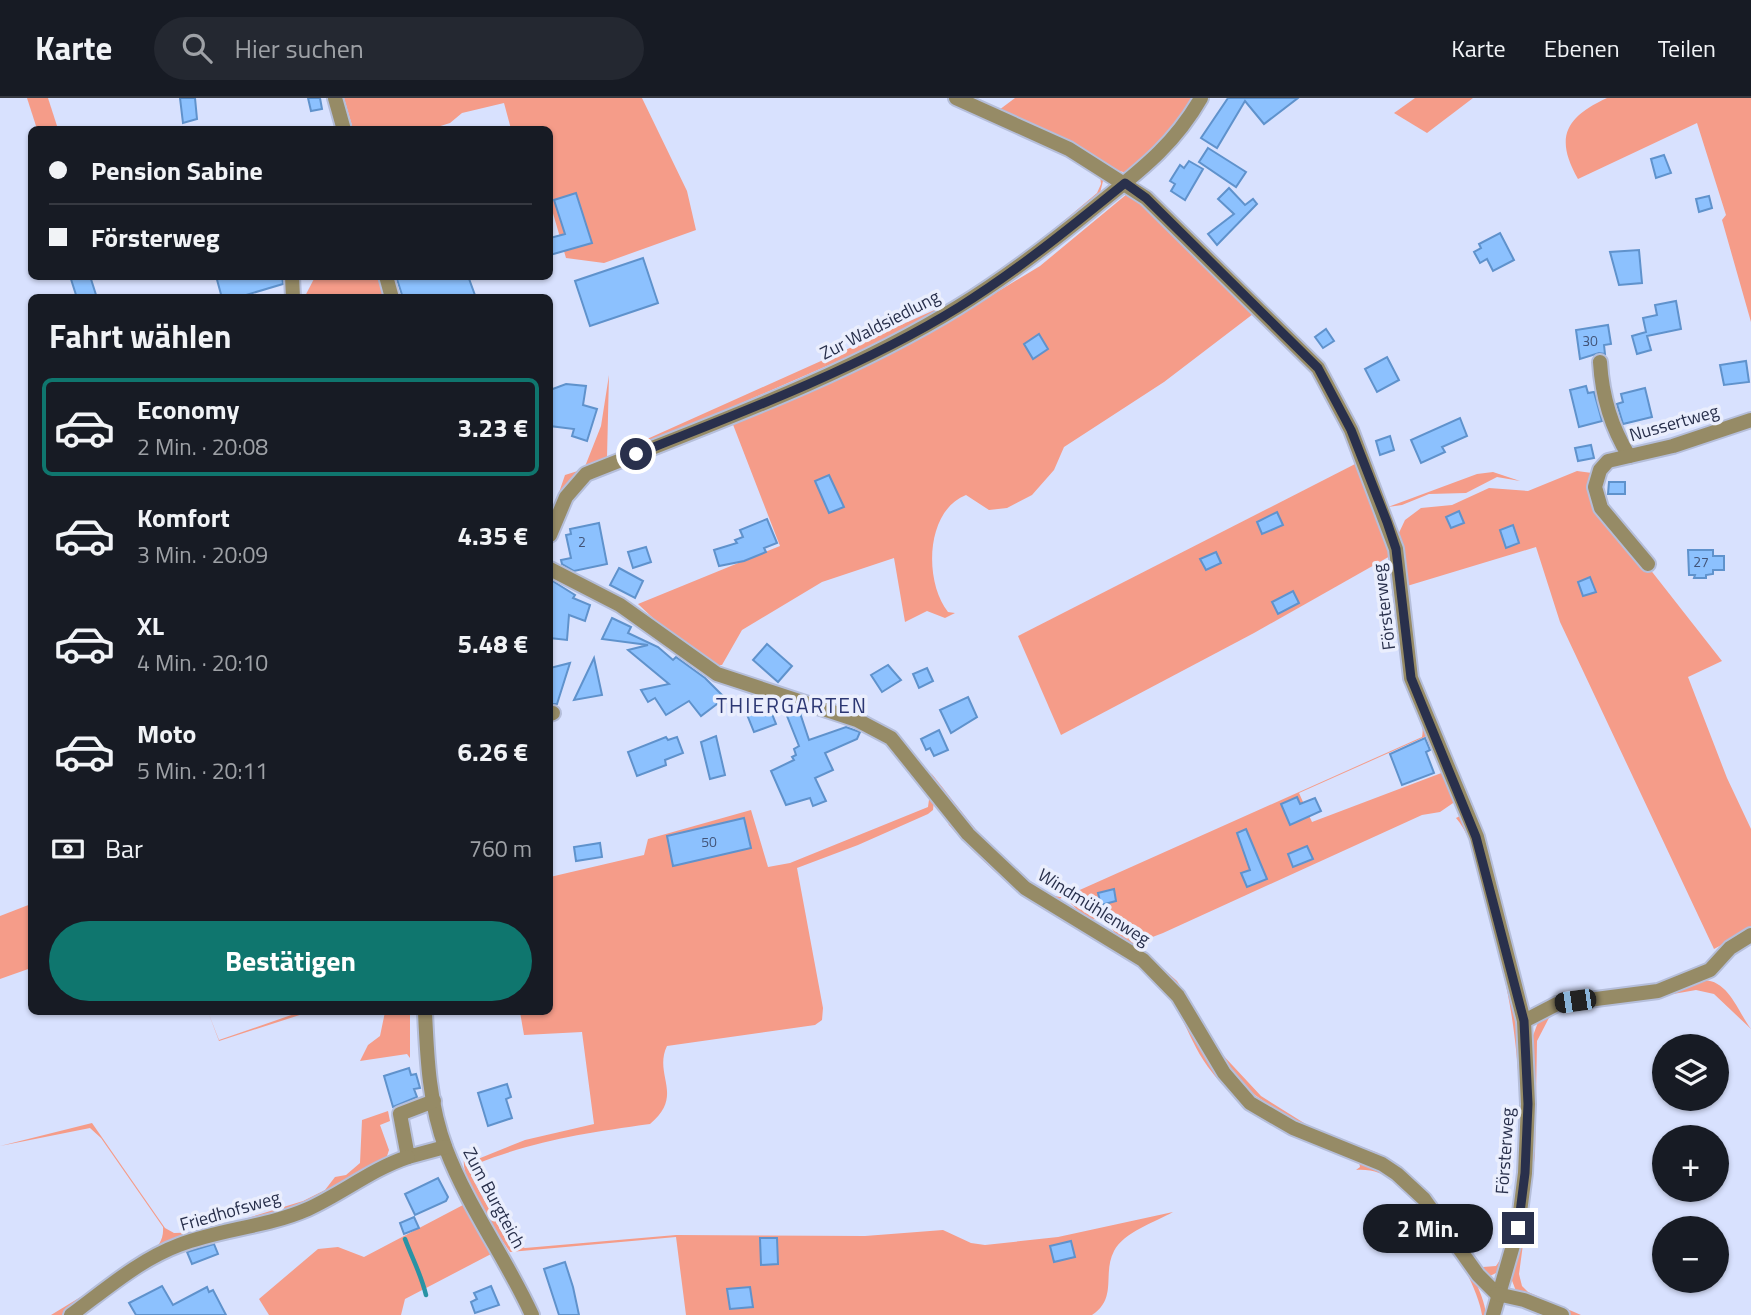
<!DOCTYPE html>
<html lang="de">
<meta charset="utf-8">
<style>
:root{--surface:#171b24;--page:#242831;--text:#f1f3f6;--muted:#9ea1a6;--line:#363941;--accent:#0f766e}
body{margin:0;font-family:"Titillium Web",sans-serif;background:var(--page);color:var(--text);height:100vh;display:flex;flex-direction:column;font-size:26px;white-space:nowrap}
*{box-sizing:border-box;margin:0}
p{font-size:23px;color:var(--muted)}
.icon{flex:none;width:38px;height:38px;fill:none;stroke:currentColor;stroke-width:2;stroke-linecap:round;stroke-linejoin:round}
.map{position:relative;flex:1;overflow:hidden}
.drawer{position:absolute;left:28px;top:196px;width:525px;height:721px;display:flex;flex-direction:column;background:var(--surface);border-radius:10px;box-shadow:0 2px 5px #0004}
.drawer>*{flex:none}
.banner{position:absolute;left:28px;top:28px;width:525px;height:154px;border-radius:10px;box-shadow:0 2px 5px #0004;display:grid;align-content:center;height:154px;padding:0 21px;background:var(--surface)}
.buttons{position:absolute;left:1652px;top:936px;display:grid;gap:14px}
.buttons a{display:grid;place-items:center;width:77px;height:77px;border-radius:50%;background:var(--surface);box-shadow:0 2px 5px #0004;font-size:35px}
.end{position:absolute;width:32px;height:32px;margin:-16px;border:9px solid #29304c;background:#fff;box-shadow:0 0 0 4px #fff}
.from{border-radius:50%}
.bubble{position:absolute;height:49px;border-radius:24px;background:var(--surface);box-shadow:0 2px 5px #0004;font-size:23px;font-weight:700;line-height:49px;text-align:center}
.car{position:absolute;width:21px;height:42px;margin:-21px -10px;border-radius:9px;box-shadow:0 0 5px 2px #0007;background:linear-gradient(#222 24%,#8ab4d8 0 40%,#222 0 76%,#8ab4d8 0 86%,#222 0)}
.banner b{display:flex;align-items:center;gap:24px;height:66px;font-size:26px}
.banner b+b{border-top:2px solid var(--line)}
.banner i{width:18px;height:18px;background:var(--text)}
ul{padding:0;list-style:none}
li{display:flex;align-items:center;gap:21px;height:98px;margin:0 14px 10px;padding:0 7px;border:4px solid transparent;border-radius:10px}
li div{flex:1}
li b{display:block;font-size:26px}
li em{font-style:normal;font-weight:700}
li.current{border-color:var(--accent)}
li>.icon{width:63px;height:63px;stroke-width:1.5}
h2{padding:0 21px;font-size:32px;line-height:84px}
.pay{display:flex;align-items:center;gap:18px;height:77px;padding:0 21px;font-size:26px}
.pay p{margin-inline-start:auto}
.action{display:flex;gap:14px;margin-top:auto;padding:14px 21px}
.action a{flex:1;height:80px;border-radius:42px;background:var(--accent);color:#fff;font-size:28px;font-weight:700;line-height:80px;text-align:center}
header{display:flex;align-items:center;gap:42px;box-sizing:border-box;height:98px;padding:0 35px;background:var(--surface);border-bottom:2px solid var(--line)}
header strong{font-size:33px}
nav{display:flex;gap:38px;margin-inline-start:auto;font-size:24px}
.search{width:490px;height:63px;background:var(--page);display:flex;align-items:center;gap:18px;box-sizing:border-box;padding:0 24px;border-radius:38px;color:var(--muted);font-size:26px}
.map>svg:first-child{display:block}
.green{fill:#f59c89}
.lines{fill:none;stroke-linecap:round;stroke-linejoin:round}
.stream{stroke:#2993a5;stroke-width:4.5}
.building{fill:#8cc1fe;stroke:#5f92cc;stroke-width:2}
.minor-casing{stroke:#b5beda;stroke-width:18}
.minor{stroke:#968b66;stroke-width:14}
.route{stroke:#29304c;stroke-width:9}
.labels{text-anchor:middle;stroke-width:7;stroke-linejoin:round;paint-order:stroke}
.number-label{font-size:14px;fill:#425478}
.street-label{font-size:18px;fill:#29304c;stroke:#eaeefd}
.quarter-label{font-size:21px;letter-spacing:2px;fill:#2c3773;stroke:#eaeefd}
</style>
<header>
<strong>Karte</strong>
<div class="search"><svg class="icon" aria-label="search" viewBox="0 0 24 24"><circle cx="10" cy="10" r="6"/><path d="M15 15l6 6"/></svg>Hier suchen</div>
<nav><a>Karte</a><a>Ebenen</a><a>Teilen</a></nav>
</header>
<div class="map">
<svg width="1751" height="1217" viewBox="0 0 1751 1217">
<rect width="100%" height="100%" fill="#d8e1fe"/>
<g class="green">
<path d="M27 0H48L58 31H37Z"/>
<path d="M344 0H642L687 93 696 132 604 165 566 160 550 105V32L511 31 504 5 462 15 450 25 431 31H353Z"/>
<path d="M1015 0H1192L1172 37 1127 75 1108 70 1051 35 999 12Z"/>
<path d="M1415 0H1473L1427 35 1394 15Z"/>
<path d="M1607 0H1751V224L1722 122 1726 117 1697 25 1578 81C1554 39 1566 19 1607 0Z"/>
<path d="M1100 77 1104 79 1100 95 1034 152 934 215 875 247 583 374 570 383 550 421 565 377 584 371 601 328 609 277 607 359 950 205 1028 153 1097 95 1101 86Z"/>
<path d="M1127 96 1159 118 1257 213 1164 284 1064 349 1054 372 1032 397 1007 410 989 412 966 397C925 413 924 484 948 514L955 515 945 520 927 513 905 524 894 460 822 484 742 532 722 567H713L671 537 638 506 780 448 732 324 951 222 1040 168Z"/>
<path d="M378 178 386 199 304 200 315 179Z"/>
<path d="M1359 364 1392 457 1254 535 1061 637 1018 538Z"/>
<path d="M1577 373 1592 375 1591 396 1722 563 1688 579 1727 680 1751 731V831L1714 851 1560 524 1536 449 1407 488 1397 439 1405 422 1421 410 1452 407 1489 390 1528 393Z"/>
<path d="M1493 374 1520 383 1497 379 1466 395 1429 396 1402 407 1388 409 1477 376Z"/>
<path d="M1400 515 1411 584 1429 637 1299 695 1312 724 1444 674 1456 703 1440 714 1422 717 1163 835 1142 843V852L1177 883 1220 954 1261 998 1312 1030 1378 1055 1405 1074 1430 1096 1473 1160 1483 1169 1496 1168C1532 1120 1521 979 1512 920 1507 885 1497 850 1489 816 1482 784 1477 745 1456 720L1464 716C1479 750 1487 788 1495 824 1502 854 1511 883 1517 913 1531 993 1529 1097 1500 1173L1488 1179 1480 1173 1436 1106 1415 1087 1389 1065 1296 1026 1245 990 1227 970 1176 889 1159 872 1118 841 1110 827 1101 822 1086 820 1064 799 1054 803 1046 800C1002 767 954 726 931 675 957 706 1022 801 1064 799L1422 639C1428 613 1390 544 1400 515Z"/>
<path d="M930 694 934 702 933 712 928 716 858 747 797 770 823 910 822 922 815 927 667 948C653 977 685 997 650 1026 586 1035 537 1042 476 1066L471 1078 507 1144 525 1150 676 1137 865 1138 943 1132 971 1145 985 1147 1058 1139 1173 1114C1155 1124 1124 1134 1114 1153 1102 1176 1118 1200 1092 1217H686L676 1139 510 1154C498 1135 456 1078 465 1057L468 1065 525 1042 594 1026 582 934 524 937 520 914H550V779L644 757 648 741 751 712 768 769 790 765 928 709Z"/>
<path d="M948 726 958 731 978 753 1139 866 1172 898 1228 985 1392 1079 1423 1110C1401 1089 1387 1070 1356 1072L1360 1069 1359 1064C1303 1041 1245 1020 1208 969 1185 937 1182 905 1148 876 1112 846 1068 829 1030 802 1000 780 973 754 948 726Z"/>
<path d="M31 806V870L0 881V818Z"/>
<path d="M1704 882C1729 883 1738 914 1751 931L1714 896 1696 892 1639 902 1579 906 1551 916 1537 943 1535 1057 1519 1176 1522 1188 1528 1194 1581 1217H1570L1516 1193 1511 1180 1523 1134 1530 1086 1531 943 1540 919 1581 903 1642 898Z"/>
<path d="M208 914 219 942 300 914H309L219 943Z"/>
<path d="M385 914H410V960L407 956 360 963 368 947 380 938Z"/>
<path d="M388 1013 390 1023 380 1027 389 1052 387 1058 370 1072 300 1108 203 1135 66 1217H51L148 1158C158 1149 164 1142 163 1129L101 1040 90 1030 0 1048 92 1025 165 1130 174 1135 202 1134 303 1103 325 1092 335 1079 346 1077 360 1065 362 1022Z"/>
<path d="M463 1107 493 1155 405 1201 401 1217H269L259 1201 318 1151 338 1149 364 1159Z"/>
<path d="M1434 1129C1454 1139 1485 1194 1486 1217H1482C1479 1196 1456 1144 1433 1138 1423 1136 1410 1138 1400 1139L1428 1133Z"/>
</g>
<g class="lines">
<path class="stream" d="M405 1141C412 1160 421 1176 426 1197"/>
</g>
<g class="building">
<path d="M180 0H195L197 21 183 25Z"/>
<path d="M308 0H320L322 11 311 13Z"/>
<path d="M1228 0H1298L1264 26 1245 3 1217 50 1201 40Z"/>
<path d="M1208 50 1246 74 1236 89 1199 64Z"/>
<path d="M1664 57 1671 75 1656 80 1651 61Z"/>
<path d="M1189 63 1203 71 1185 102 1171 93 1175 86 1170 83 1180 67 1184 70Z"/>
<path d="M1229 90 1245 107 1253 101 1257 106 1217 147 1208 136 1234 116 1218 101Z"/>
<path d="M576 95 592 145 550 157V140L565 136 554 102Z"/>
<path d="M1709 98 1712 110 1699 114 1696 101Z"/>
<path d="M1500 135 1514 162 1493 173 1487 161 1480 165 1474 154 1481 150 1479 146Z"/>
<path d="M1639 152 1642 185 1619 187 1610 154Z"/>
<path d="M643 160 658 205 590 228 575 183Z"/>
<path d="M70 178H90L97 200H77Z"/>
<path d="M216 178H282L283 186 236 200H222Z"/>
<path d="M396 178H468L476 200H403Z"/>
<path d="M1676 203 1681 231 1647 238 1651 252 1637 256 1632 238 1646 234 1643 220 1657 217 1655 207Z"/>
<path d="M1608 227 1611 246 1604 247 1605 256 1599 255 1580 261 1576 232Z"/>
<path d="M1326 231 1334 243 1323 250 1315 239Z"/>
<path d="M1039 236 1048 251 1033 261 1024 246Z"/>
<path d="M1387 259 1399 282 1377 294 1365 271Z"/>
<path d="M1746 263 1749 284 1724 287 1720 267Z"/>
<path d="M566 286 586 288 583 307 597 311 587 343 572 338 574 331 550 328V292Z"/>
<path d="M1586 288 1588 295 1594 294 1602 323 1579 329 1570 292Z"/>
<path d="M1645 290 1652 319 1623 326 1617 306 1623 304 1621 296Z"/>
<path d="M1460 320 1467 338 1442 349 1445 354 1421 365 1411 342Z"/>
<path d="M1390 338 1394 352 1380 357 1376 343Z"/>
<path d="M1591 347 1594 360 1578 363 1575 350Z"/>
<path d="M829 377 844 409 829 415 815 383Z"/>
<path d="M1609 384H1625V396H1608Z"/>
<path d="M1459 413 1464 425 1451 430 1446 419Z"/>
<path d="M1277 414 1283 427 1262 436 1257 424Z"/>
<path d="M767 421 777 445 764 450 766 454 744 463 719 468 714 452 737 445 735 442 743 439 740 432Z"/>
<path d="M599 425 607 466 574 473 562 466 561 462 571 460 566 437 571 436 570 431Z"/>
<path d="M1513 427 1519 445 1506 450 1500 432Z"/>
<path d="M646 449 651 464 633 470 628 454Z"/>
<path d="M1688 452H1713V458H1724V472H1713V476L1706 477V480H1694L1695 477H1689Z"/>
<path d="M1216 454 1221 465 1206 472 1200 461Z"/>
<path d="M619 470 643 483 635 500 610 487Z"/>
<path d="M1590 479 1596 494 1583 498 1578 484Z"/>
<path d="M551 482 575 497 573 500 590 507 585 523 569 517 567 542 550 540Z"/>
<path d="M1293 493 1299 505 1278 516 1272 504Z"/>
<path d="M612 520 631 529 628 535 658 549 673 562 676 559 705 580 725 600 701 618 689 603 666 617 655 600 648 604 641 592 669 586 628 552 648 547 602 541Z"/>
<path d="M767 546 792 568 778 584 753 562Z"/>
<path d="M594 560 602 597 574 602Z"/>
<path d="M570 565 557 606H550V570Z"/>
<path d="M888 567 901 582 882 594 871 577Z"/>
<path d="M927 570 933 583 919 590 913 576Z"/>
<path d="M968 599 977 619 951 635 940 612Z"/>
<path d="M768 606 776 626 754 634 746 614Z"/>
<path d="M792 611 800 615 809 642 846 629 860 634 857 641 825 655 833 672 815 680 826 703 813 708 810 700 786 707 771 673 794 662 792 659 796 657 794 651 799 648 785 613Z"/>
<path d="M939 632 948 652 934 658 930 650 926 652 921 641Z"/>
<path d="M716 638 725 677 710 681 701 644Z"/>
<path d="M666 639 668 642 677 639 683 655 665 662 666 667 637 678 628 654Z"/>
<path d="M1425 640 1430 652 1426 654 1434 675 1402 687 1390 656Z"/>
<path d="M1297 699 1300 706 1315 700 1321 713 1290 727 1281 706Z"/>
<path d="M744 720 751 750 673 768 667 738Z"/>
<path d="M1246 731 1267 781 1247 789 1241 775 1250 772 1237 735Z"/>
<path d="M600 745 602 759 576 763 574 749Z"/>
<path d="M1307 748 1313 761 1293 769 1288 756Z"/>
<path d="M1114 791 1116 803 1101 807 1098 795Z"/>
<path d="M409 970 411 977 416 976 420 990 414 991 417 999 393 1009 384 978Z"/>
<path d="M507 986 511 999 506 1001 512 1020 488 1028 478 995Z"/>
<path d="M438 1080 448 1099 446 1103 415 1117 405 1096Z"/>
<path d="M414 1119 419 1130 404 1136 400 1125Z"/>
<path d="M760 1140H777L778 1166 761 1167Z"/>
<path d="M1071 1143 1075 1159 1054 1164 1050 1148Z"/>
<path d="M214 1146 218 1156 192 1166 187 1154Z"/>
<path d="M565 1164 573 1189 579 1217H559L544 1171Z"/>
<path d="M162 1188 173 1207 207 1189 209 1194 213 1192 226 1217H136L129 1205Z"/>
<path d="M491 1188 499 1207 475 1215 471 1204 477 1201 474 1195Z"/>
<path d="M750 1189 753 1209 730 1211 727 1191Z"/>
</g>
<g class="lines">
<defs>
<g id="minor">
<path d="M335 0 344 32"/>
<path d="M956 0 1069 51 1146 100 1318 270 1351 332 1396 451 1411 580 1477 739 1524 923 1528 1006 1525 1075 1518 1130 1493 1217"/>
<path d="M292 178 293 200"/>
<path d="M386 178 392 200"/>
<path d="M1600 264C1602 298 1611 329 1629 358"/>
<path d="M550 437 566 399 586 376C709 327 846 278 958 209 1007 179 1051 145 1095 109 1138 74 1173 49 1201 0"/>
<path d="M1648 466 1601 410 1595 389 1600 372 1608 363 1673 348 1751 322"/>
<path d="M550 471 620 507 717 576 857 622 891 640 968 736 1025 790 1143 862 1178 898 1224 975 1250 1005 1293 1030 1382 1066 1397 1076 1424 1101 1478 1177 1497 1196"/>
<path d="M550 616 553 615"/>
<path d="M425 914C427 959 429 1007 446 1051 468 1109 506 1160 532 1217"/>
<path d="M1524 923 1557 906 1658 893 1710 872 1730 850 1751 837"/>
<path d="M434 1003 400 1016 408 1059 445 1049"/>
<path d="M1497 1196 1524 1202 1562 1217"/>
<path d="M71 1217C105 1192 139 1162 179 1147 220 1131 267 1129 308 1111 343 1095 372 1071 408 1059"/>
</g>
</defs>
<use href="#minor" class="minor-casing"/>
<use href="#minor" class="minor"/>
</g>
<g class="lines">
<path class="route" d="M636 356C741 315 864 268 959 209 1018 172 1071 129 1125 85L1146 100 1318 270 1351 332 1387 424 1396 451 1411 580 1476 739 1524 923 1528 1006 1525 1075 1518 1130"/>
</g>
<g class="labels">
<g class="number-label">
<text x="1590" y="248">30</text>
<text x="582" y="449">2</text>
<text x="1701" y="469">27</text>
<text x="709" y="749">50</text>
</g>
<g class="street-label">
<text transform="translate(880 227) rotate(-27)" y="6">Zur Waldsiedlung</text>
<text transform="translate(1674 325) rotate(-16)" y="6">Nussertweg</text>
<text transform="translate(1384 509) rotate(-97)" y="6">Försterweg</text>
<text transform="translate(1094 809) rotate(32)" y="6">Windmühlenweg</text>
<text transform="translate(1505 1053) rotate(-86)" y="6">Försterweg</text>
<text transform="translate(494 1100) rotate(62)" y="6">Zum Burgteich</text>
<text transform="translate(230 1113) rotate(-16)" y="6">Friedhofsweg</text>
</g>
<g class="quarter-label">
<text x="792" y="615">THIERGARTEN</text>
</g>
</g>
</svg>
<div class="buttons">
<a><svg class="icon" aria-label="layers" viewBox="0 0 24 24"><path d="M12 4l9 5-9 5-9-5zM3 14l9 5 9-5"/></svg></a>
<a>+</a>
<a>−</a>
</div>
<i class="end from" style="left:636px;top:356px"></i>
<i class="end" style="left:1518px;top:1130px"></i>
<div class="bubble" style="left:1363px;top:1106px;width:130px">2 Min.</div>
<i class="car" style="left:1575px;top:903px;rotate:262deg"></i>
<div class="banner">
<b><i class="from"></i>Pension Sabine</b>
<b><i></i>Försterweg</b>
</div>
<section class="drawer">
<h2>Fahrt wählen</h2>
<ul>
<li class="current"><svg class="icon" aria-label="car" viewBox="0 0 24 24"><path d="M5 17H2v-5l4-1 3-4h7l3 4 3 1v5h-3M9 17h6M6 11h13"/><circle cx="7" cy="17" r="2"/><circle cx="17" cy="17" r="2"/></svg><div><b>Economy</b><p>2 Min. · 20:08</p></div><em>3.23 €</em></li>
<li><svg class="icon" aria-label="car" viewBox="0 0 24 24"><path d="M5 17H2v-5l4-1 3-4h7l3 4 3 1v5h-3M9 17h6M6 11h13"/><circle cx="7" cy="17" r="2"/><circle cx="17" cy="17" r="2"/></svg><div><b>Komfort</b><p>3 Min. · 20:09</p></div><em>4.35 €</em></li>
<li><svg class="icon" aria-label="car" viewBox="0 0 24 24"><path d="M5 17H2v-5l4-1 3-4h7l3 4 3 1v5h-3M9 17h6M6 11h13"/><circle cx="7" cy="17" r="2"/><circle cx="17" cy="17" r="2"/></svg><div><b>XL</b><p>4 Min. · 20:10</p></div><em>5.48 €</em></li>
<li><svg class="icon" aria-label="car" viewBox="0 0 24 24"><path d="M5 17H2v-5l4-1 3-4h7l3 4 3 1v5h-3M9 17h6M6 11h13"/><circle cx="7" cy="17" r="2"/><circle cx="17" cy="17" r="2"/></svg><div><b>Moto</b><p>5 Min. · 20:11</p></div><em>6.26 €</em></li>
</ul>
<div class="pay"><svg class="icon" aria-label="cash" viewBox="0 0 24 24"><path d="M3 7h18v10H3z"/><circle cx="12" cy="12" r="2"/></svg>Bar<p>760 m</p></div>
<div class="action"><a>Bestätigen</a></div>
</section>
</div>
